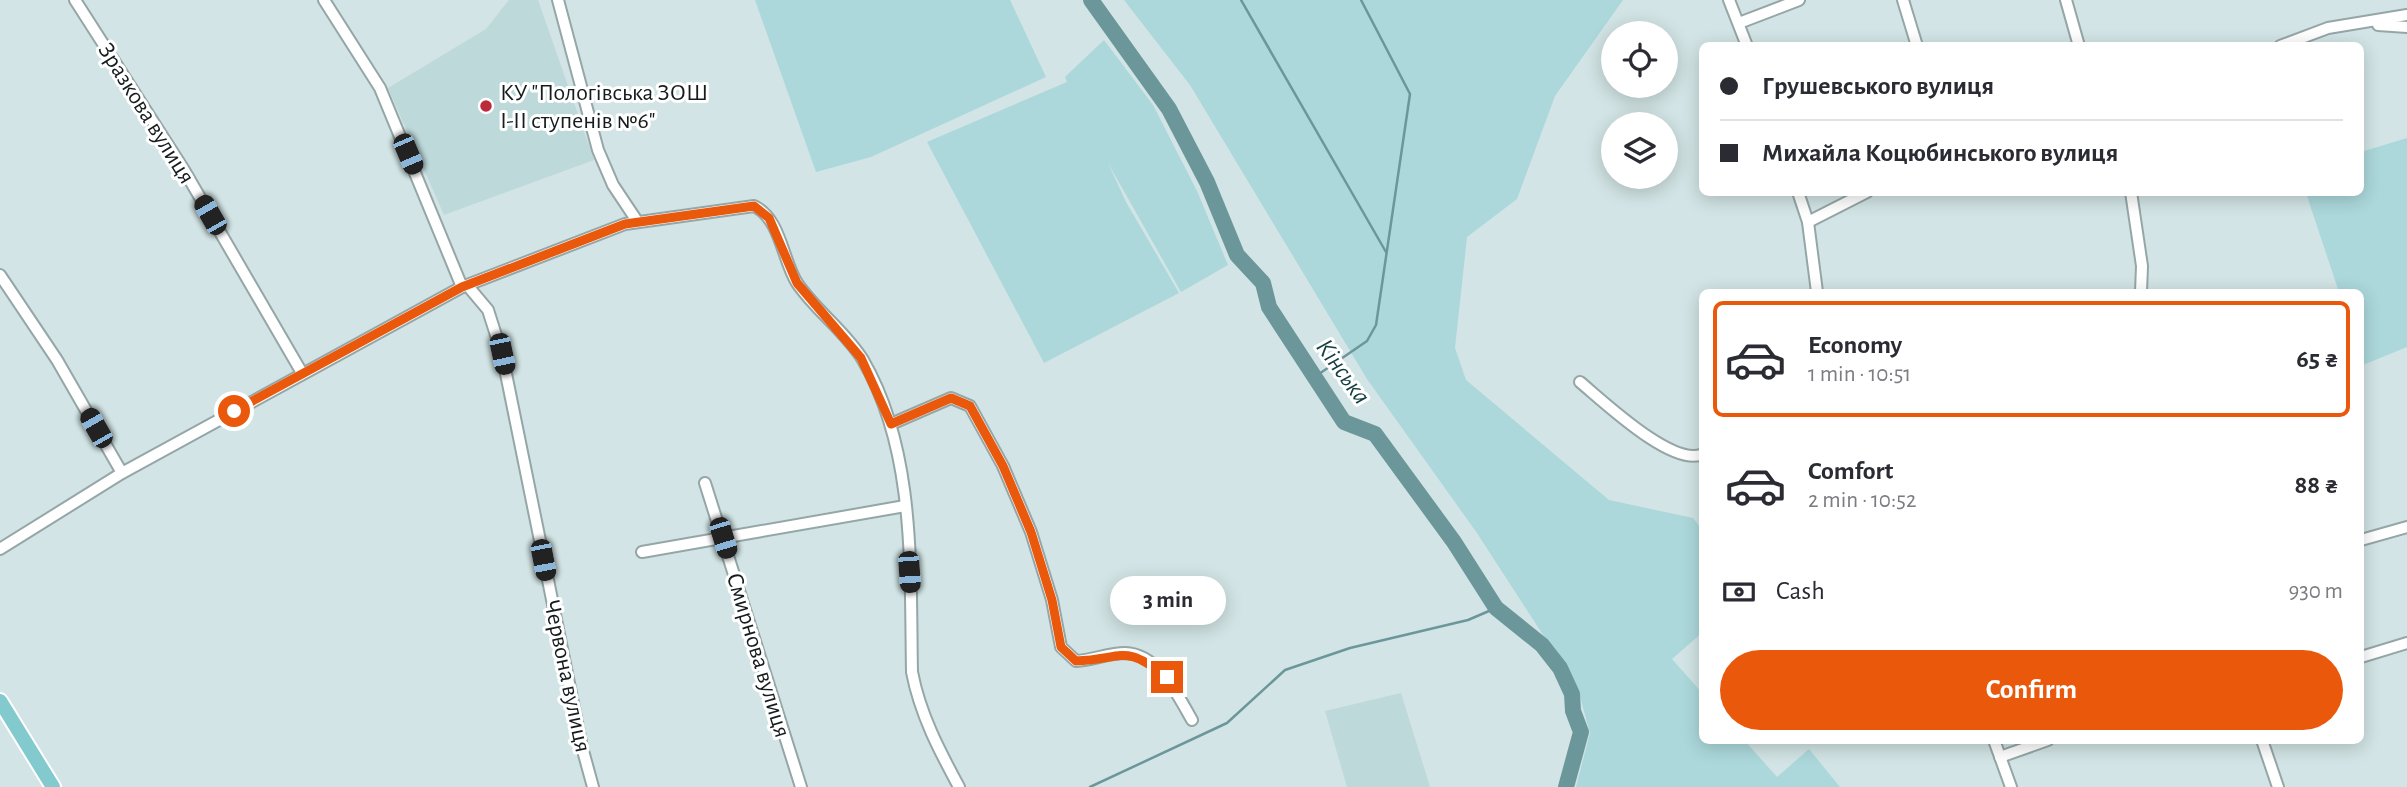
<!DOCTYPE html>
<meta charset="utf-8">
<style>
:root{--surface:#fff;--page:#f7f7f7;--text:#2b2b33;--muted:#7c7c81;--line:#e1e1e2;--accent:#ea580c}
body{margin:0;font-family:"Alegreya Sans",sans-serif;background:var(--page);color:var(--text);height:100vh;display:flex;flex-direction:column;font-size:26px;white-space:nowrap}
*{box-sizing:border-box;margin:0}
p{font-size:23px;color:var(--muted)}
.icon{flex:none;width:38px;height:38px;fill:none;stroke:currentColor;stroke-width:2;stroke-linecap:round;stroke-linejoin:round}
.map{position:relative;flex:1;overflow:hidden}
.panel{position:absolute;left:1699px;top:289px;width:665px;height:455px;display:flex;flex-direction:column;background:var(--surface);border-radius:10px;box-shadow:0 4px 18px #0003}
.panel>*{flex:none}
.banner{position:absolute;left:1699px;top:42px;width:665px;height:154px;border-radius:10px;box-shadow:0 4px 18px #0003;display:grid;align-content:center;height:154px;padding:0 21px;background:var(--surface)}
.fabs{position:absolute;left:1601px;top:21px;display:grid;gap:14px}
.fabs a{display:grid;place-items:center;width:77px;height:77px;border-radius:50%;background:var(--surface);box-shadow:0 4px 18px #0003;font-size:35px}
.end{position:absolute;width:32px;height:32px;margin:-16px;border:9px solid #ea580c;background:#fff;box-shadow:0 0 0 4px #fff}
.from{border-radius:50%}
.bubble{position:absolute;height:49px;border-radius:24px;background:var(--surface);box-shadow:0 4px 18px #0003;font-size:23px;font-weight:600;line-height:49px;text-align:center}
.car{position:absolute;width:21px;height:42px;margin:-21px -10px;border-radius:9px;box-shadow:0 0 5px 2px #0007;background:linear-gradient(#222 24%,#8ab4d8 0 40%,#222 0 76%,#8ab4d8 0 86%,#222 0)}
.banner b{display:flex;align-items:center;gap:24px;height:66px;font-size:26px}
.banner b+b{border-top:2px solid var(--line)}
.banner i{width:18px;height:18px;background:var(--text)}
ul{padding:12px 0 0;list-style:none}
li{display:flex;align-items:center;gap:21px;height:116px;margin:0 14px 10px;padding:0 7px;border:4px solid transparent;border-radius:10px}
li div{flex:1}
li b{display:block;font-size:26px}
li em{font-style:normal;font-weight:600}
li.selected{border-color:var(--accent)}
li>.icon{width:63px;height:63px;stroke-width:1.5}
.pay{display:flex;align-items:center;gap:18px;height:77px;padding:0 21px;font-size:26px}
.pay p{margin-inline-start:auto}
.action{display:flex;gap:14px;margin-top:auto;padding:14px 21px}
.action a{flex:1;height:80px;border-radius:42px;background:var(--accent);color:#fff;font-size:28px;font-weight:600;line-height:80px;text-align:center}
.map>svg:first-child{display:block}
.built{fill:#bed9da}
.green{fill:#acd8db}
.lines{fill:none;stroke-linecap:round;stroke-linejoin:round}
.stream{stroke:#6c979a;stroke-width:2.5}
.river{stroke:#6c979a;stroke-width:16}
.minor-casing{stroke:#95a6a7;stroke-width:14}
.major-casing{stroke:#fff;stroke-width:18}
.minor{stroke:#fff;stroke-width:10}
.major{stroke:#82cace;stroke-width:14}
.route{stroke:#ea580c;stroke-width:9}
.poi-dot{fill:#bc2b39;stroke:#fff;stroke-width:2.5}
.labels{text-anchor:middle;stroke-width:6;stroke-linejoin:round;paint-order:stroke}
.poi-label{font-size:24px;fill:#161c1d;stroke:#fff;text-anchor:start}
.street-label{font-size:24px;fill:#161c1d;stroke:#fff}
.water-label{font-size:26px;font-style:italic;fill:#133e41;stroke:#fff}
</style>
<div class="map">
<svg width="2407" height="787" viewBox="0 0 2407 787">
<rect width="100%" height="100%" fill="#d2e4e5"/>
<g class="built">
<path d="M509 0H538L594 160 444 215 388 88 486 29Z"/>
<path d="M1401 693 1430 787H1347L1325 711Z"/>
</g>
<g class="green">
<path d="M755 0H1010L1046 77 871 157 816 172Z"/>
<path d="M1124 0H1623L1555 96 1517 199 1467 237 1455 348 1466 380 1609 500 1693 518 1703 531V632L1672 659 1703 694V740H1744L1777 777 1809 749 1840 787H1576L1590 733 1578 689 1477 533 1367 379 1190 85Z"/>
<path d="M1104 40 1153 105 1197 191 1228 265 1181 292 1108 163 1126 202 1179 293 1044 363 927 142 1067 82 1065 77Z"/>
<path d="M2407 138V347L2363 365 2361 292H2339L2306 193 2361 192V152Z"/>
</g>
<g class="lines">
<g class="stream">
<path d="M1241 0 1386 252"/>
<path d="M1316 376 1367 341 1376 325 1410 94 1361 0"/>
<path d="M1090 787 1227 723 1285 670 1350 648 1468 620 1496 608"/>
</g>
<path class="river" d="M1091 0 1169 109 1207 182 1237 255 1263 283 1269 307 1344 422 1375 434 1454 542 1496 608 1542 645 1560 668 1572 694 1573 711 1581 732 1566 787"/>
<defs>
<g id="minor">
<path d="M75 0 184 170 302 373"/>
<path d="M324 0 380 88 462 287"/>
<path d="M558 0 598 150 613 185 637 221"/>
<path d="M1729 0 1747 46"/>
<path d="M1903 0 1917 46"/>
<path d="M2066 0 2079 46"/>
<path d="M1739 23 1799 0"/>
<path d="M2378 25 2407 27"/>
<path d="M2280 46 2328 28 2407 15"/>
<path d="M1798 192 1808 222 1817 292"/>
<path d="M2131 192 2142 266 2141 292"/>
<path d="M1808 222 1867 192"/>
<path d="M0 275 57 360 122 473"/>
<path d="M467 285 488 310 502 354 582 747 593 787"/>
<path d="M1580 382C1603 401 1673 468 1703 454"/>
<path d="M891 424 951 398 970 406 1003 466 1031 532 1052 600 1061 647 1076 661C1093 660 1109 653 1125 653 1159 654 1178 696 1192 720"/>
<path d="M705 483 801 787"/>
<path d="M2361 540 2407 527"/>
<path d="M0 549 122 473 462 287 625 224 754 206C781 219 782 259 797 283 816 311 845 331 863 360 916 451 910 570 912 672 920 714 939 750 959 787"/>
<path d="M642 552 905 506"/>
<path d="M2361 657 2407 643"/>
<path d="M1994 740 2011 787"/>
<path d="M2262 740 2278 787"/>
<path d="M2000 757 2048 740"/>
</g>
<path id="major" d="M0 701 53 787"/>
</defs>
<use href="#minor" class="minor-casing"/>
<use href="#major" class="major-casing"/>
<use href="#minor" class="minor"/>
<use href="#major" class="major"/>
</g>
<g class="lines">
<path class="route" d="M234 411 462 287 625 224 754 206 769 218 797 283 861 358 891 424 951 398 970 406 1003 466 1031 532 1052 600 1061 647 1076 661C1125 659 1123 643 1167 677"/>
</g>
<circle class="poi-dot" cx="486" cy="106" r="7"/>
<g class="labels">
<g class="poi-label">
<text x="500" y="100">КУ "Пологівська ЗОШ<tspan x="500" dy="28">І-ІІ ступенів №6"</tspan></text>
</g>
<g class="street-label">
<text transform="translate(147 113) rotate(58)" y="8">Зразкова вулиця</text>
<text transform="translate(759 655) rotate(73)" y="8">Смирнова вулиця</text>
<text transform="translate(568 676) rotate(78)" y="8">Червона вулиця</text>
</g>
<g class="water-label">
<text transform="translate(1344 371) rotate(54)" y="9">Кінська</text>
</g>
</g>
</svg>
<div class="fabs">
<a><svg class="icon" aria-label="locate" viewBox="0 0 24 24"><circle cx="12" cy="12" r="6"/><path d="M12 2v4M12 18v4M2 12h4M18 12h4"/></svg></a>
<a><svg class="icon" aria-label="layers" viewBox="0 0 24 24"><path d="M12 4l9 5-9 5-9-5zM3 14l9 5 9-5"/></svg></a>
</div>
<i class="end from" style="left:234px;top:411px"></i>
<i class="end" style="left:1167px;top:677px"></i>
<div class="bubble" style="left:1110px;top:576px;width:116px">3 min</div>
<i class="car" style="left:408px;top:154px;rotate:157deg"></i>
<i class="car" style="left:210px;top:215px;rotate:330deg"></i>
<i class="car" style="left:502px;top:354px;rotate:168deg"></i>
<i class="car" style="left:96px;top:428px;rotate:330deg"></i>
<i class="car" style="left:723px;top:538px;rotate:163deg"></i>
<i class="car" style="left:543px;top:560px;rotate:169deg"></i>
<i class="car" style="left:909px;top:572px;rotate:176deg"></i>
<div class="banner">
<b><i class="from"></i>Грушевського вулиця</b>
<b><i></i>Михайла Коцюбинського вулиця</b>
</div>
<section class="panel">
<ul>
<li class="selected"><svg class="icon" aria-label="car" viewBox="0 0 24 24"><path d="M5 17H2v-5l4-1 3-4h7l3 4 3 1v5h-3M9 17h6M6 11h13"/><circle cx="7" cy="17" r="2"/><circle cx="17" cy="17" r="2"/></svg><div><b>Economy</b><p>1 min · 10:51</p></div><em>65 ₴</em></li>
<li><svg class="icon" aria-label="car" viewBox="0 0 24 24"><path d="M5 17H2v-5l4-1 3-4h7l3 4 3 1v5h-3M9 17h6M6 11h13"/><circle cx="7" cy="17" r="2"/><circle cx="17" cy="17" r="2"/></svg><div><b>Comfort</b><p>2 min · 10:52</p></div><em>88 ₴</em></li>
</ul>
<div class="pay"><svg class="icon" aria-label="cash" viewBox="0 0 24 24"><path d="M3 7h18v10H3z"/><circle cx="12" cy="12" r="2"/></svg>Cash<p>930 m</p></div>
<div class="action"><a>Confirm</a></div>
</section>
</div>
